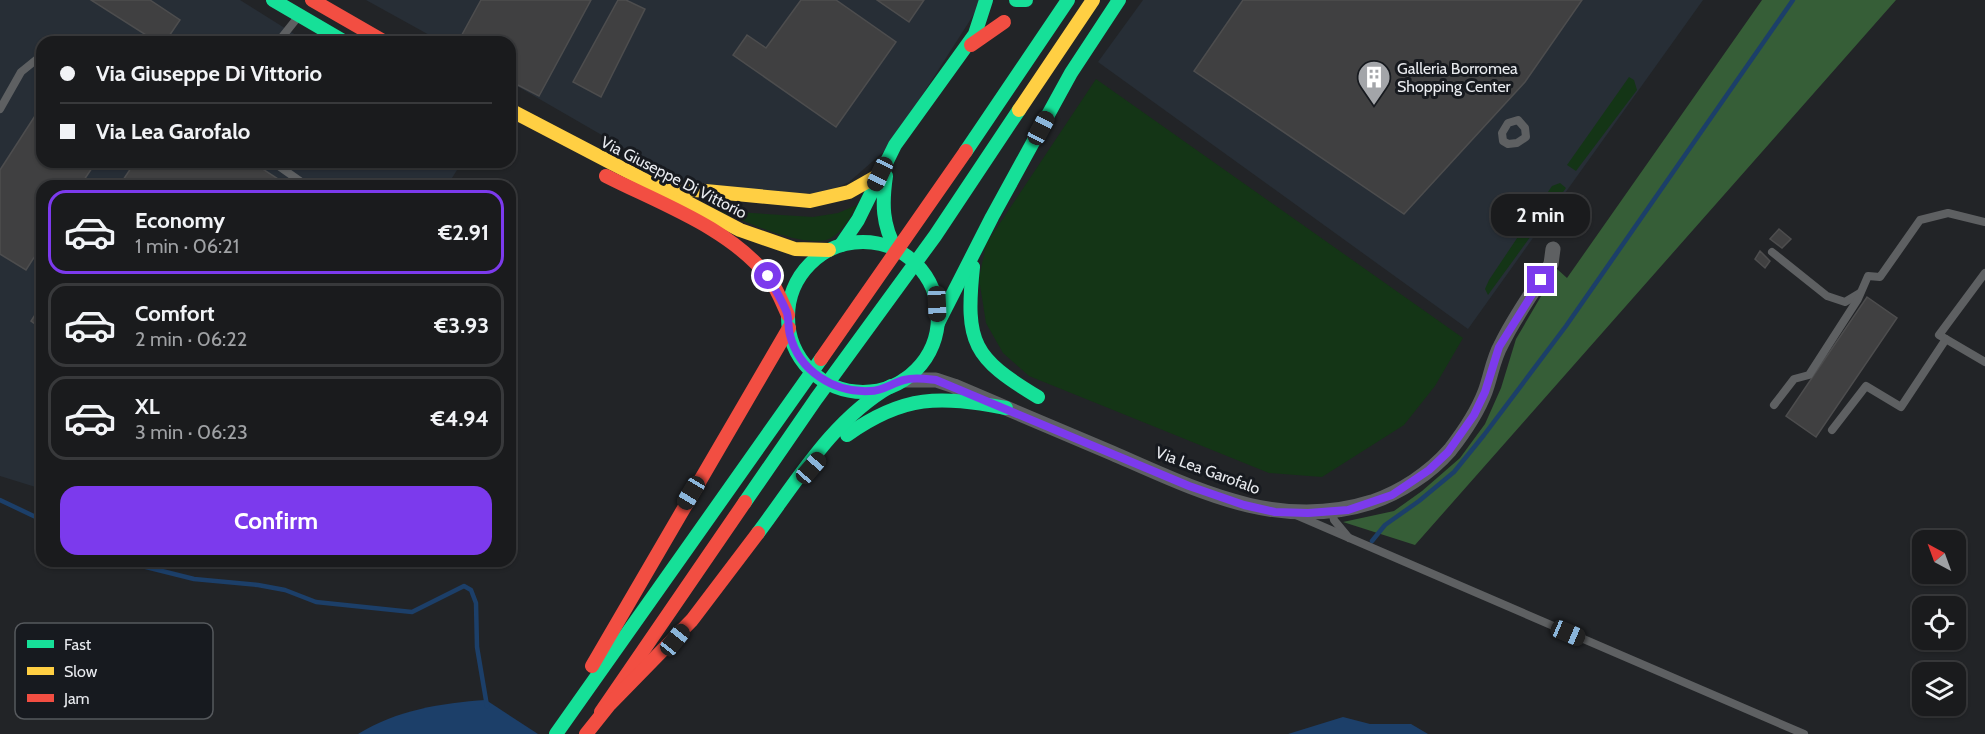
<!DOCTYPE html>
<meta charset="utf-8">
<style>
:root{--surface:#1a1b1d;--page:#232426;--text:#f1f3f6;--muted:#9fa1a4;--line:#38393b;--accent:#7c3aed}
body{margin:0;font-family:Cabin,sans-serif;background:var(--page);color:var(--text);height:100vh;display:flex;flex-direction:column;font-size:22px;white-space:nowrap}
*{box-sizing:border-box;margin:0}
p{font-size:20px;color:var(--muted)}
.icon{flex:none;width:33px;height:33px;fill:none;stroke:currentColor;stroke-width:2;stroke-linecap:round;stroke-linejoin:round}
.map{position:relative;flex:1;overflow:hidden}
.drawer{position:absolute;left:36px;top:180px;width:480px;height:387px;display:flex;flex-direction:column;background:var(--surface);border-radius:18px;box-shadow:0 2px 4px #0004,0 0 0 2px var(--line)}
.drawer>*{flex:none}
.hud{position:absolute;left:36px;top:36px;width:480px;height:132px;border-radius:18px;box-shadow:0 2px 4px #0004,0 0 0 2px var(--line);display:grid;align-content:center;height:132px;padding:0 24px;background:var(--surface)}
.needle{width:39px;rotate:319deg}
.tools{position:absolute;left:1912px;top:530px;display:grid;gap:12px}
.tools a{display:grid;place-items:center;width:54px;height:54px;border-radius:12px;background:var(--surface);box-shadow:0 2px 4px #0004,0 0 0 2px var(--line);font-size:30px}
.end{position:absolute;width:27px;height:27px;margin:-14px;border:8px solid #7c3aed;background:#fff;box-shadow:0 0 0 3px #fff}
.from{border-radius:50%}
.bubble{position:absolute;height:42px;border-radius:18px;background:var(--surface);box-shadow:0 2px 4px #0004,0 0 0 2px var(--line);font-size:20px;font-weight:700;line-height:42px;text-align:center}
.car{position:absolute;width:18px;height:36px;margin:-18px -9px;border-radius:8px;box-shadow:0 0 4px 2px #0007;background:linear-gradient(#222 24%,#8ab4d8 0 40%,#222 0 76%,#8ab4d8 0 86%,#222 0)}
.hud b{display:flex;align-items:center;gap:21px;height:57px;font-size:22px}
.hud b+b{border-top:2px solid var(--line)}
.hud i{width:15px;height:15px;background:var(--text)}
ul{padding:10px 0 0;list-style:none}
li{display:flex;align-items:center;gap:18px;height:84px;margin:0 12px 9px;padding:0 12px;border:3px solid var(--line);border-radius:18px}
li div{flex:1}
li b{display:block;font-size:22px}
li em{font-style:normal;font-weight:700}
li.current{border-color:var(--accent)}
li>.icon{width:54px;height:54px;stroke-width:1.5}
.button{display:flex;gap:12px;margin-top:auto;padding:12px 24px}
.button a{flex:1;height:69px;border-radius:18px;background:var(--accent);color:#fff;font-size:24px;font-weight:700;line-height:69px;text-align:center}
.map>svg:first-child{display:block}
.built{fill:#272e36}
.green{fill:#143516}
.forest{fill:#365e37}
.water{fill:#1c3f69}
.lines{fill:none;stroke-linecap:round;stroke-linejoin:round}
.stream{stroke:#1c3f69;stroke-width:4.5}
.building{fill:#404041;stroke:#4d4d4e;stroke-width:1.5}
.lane{stroke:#5e6062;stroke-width:8}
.street{stroke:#5e6062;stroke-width:15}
.fast{stroke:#16e098;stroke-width:14}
.slow{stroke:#ffcf43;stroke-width:14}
.jam{stroke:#f24e42;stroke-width:14}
.route{stroke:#7c3aed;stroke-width:8}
.labels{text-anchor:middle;stroke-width:6;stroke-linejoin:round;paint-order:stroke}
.poi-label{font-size:16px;fill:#e9ebef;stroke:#171a1f;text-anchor:start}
.street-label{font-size:16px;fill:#e9ebef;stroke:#171a1f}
.key{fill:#171a1f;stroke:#56595d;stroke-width:1.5}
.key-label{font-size:16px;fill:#e9ebef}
</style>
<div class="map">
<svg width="1985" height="734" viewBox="0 0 1985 734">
<rect width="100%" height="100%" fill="#222427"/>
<g class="built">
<path d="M0 0H240L307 42H42V162H462L447 186H42V489L0 476Z"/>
<path d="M366 0H983L889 147 849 182 822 194 691 189 671 175 510 82V42H442Z"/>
<path d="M1143 0H1703L1468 329 1098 62Z"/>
</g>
<g class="green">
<path d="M1629 77 1634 80 1637 90 1576 171 1567 165Z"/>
<path d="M1096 79 1463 338 1435 386 1404 425 1322 477 1269 473 1029 376 1003 353 986 323 979 279 986 244Z"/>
<path d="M1560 183 1566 188 1488 295 1485 289 1489 280 1552 186Z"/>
<path d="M857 205C850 217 843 232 831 238 807 251 744 221 720 211L813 217 838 213Z"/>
</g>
<path class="forest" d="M1762 0H1896L1415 545 1343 522 1394 511 1422 491 1460 458 1485 424 1501 388 1516 339 1557 269 1567 278Z"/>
<g class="water">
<path d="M486 700 538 734H358C397 710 441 703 486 700Z"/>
<path d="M1343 717 1370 724H1411L1428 734H1288Z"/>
</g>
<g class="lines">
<g class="stream">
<path d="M0 500 42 520"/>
<path d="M1372 541 1385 525 1419 501 1454 472 1484 435 1566 326 1793 0"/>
<path d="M122 561 194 579 258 585 285 590 316 602 412 612 464 586 471 590 476 603 477 647 487 706"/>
</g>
</g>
<g class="building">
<path d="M91 0H150L180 20 165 42H157Z"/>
<path d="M481 0H591L539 96 510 81V42H458Z"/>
<path d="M618 0H626L645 9 601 97 573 82Z"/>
<path d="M801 0H836L896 42 836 127 733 55 747 35 766 48Z"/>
<path d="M877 0H924L909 22Z"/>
<path d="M1243 0H1582L1525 82 1404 214 1194 71Z"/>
<path d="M42 105V162H96L80 186H42V245L26 270 0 254V170Z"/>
<path d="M135 162H252L289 186H119Z"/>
<path d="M1779 229 1791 239 1782 248 1770 239Z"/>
<path d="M1760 251 1770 261 1765 268 1755 259Z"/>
<path d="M1867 297 1897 318 1816 437 1786 416Z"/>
<path d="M42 304V329L31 321Z"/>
</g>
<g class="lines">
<g class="lane">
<path d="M84 42H98"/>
<path d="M278 42 298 17"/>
<path d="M0 109 21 72 42 55"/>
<path d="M1518 120 1525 128 1526 137 1517 143 1508 144 1503 141 1502 133 1508 123Z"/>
<path d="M273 162 307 186"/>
<path d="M1772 252 1827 296 1845 302 1860 293"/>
<path d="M1985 273 1939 335 1985 362"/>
<path d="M1774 405 1794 379 1809 375 1858 299 1868 276 1880 277 1920 220 1948 213 1985 222"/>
<path d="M1832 430 1866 386 1901 407 1946 339"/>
<path d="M1332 511 1334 520 1349 538"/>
<path d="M1296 515 1804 734"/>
</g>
<path class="street" d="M904 380H936L954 386C1007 409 1060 431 1112 453 1197 490 1278 532 1372 502 1401 492 1430 473 1450 450 1464 432 1477 413 1485 392 1491 376 1493 359 1501 345 1515 316 1534 290 1551 264L1553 249"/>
<g class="fast">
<path d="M273 0 345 42"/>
<path d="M1016 0H1026"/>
<path d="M966 151 1068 0"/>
<path d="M886 176C882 203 882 225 896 249"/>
<circle cx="863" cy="317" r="75"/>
<path d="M841 245 858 220 895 145 975 34 986 0"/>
<path d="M973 267C965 343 973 358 1038 397"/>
<path d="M938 323 992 217 1071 73 1119 0"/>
<path d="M847 435C905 394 939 396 1006 408"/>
<path d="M745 502 816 399 935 236 1019 110"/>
<path d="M758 533C797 481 833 419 891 386"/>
<path d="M556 734 821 359"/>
</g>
<g class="slow">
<path d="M510 110 740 230 795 249 829 250"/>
<path d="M1019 110 1093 0"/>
<path d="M674 188 810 201 849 192 879 175"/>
</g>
<g class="jam">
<path d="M312 0 385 42"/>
<path d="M971 45 1004 22"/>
<path d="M606 176C661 204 730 228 769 278 777 289 782 302 788 315"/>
<path d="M821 359 966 151"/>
<path d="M592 666 789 328"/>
<path d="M601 712 745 502"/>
<path d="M586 734 610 704 692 620 758 533"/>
</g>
</g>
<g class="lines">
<path class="route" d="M768 276C774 288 782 300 787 313 789 320 788 328 790 335 799 371 834 393 870 391 883 391 892 383 904 380 915 377 926 379 936 380L1189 486 1244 505 1275 512 1308 513 1348 510 1392 495 1429 470 1448 452 1474 415 1485 392 1499 347 1541 280"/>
</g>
<defs>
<symbol id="building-pin" viewBox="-11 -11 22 30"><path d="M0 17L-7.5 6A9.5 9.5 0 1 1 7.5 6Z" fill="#a3a5a9" stroke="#171a1f"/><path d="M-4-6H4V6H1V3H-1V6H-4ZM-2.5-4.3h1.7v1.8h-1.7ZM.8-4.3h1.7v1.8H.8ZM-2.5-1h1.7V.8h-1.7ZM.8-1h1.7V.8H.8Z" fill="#fff"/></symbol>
</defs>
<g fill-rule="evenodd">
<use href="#building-pin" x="1355" y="58" width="38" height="52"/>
</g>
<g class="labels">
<g class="poi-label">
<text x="1397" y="74">Galleria Borromea<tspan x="1397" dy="18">Shopping Center</tspan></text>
</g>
<g class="street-label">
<text transform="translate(674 177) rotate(27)" y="6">Via Giuseppe Di Vittorio</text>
<text transform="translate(1208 470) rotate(20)" y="6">Via Lea Garofalo</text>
</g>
</g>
<rect x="15" y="623" width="198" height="96" rx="9" class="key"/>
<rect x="27" y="640" width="27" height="8" fill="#16e098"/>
<rect x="27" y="667" width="27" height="8" fill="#ffcf43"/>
<rect x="27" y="694" width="27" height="8" fill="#f24e42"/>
<g class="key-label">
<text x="64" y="650">Fast</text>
<text x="64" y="677">Slow</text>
<text x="64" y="704">Jam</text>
</g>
</svg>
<div class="tools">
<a><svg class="needle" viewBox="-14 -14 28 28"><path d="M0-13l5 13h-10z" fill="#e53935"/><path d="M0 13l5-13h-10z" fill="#9fa1a4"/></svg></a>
<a><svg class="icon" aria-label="locate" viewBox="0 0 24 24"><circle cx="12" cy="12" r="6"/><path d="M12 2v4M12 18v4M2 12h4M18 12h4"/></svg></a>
<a><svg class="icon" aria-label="layers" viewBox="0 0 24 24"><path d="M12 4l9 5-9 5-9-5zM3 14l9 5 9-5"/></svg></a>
</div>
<i class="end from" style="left:768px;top:276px"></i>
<i class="end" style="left:1541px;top:280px"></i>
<div class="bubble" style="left:1491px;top:194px;width:99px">2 min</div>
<i class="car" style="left:1041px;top:128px;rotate:28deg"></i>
<i class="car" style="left:880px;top:174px;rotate:205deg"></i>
<i class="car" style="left:937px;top:304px;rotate:178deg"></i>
<i class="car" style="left:811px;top:468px;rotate:41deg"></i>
<i class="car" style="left:691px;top:493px;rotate:211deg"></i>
<i class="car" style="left:1568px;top:633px;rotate:113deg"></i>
<i class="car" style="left:675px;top:640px;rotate:39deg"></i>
<div class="hud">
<b><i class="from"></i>Via Giuseppe Di Vittorio</b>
<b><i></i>Via Lea Garofalo</b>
</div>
<section class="drawer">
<ul>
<li class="current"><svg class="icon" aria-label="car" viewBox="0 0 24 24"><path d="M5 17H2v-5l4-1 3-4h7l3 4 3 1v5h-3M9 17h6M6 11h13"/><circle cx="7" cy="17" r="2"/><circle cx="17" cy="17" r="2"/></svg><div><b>Economy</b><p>1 min · 06:21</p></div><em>€2.91</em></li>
<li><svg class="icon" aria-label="car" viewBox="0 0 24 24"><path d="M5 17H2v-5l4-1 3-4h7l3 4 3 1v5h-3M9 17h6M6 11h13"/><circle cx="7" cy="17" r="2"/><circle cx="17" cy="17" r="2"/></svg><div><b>Comfort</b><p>2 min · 06:22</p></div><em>€3.93</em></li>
<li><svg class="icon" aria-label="car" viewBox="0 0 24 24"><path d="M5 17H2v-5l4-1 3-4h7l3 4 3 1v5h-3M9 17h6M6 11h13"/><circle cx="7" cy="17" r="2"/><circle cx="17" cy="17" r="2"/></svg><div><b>XL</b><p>3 min · 06:23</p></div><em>€4.94</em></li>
</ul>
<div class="button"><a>Confirm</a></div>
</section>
</div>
